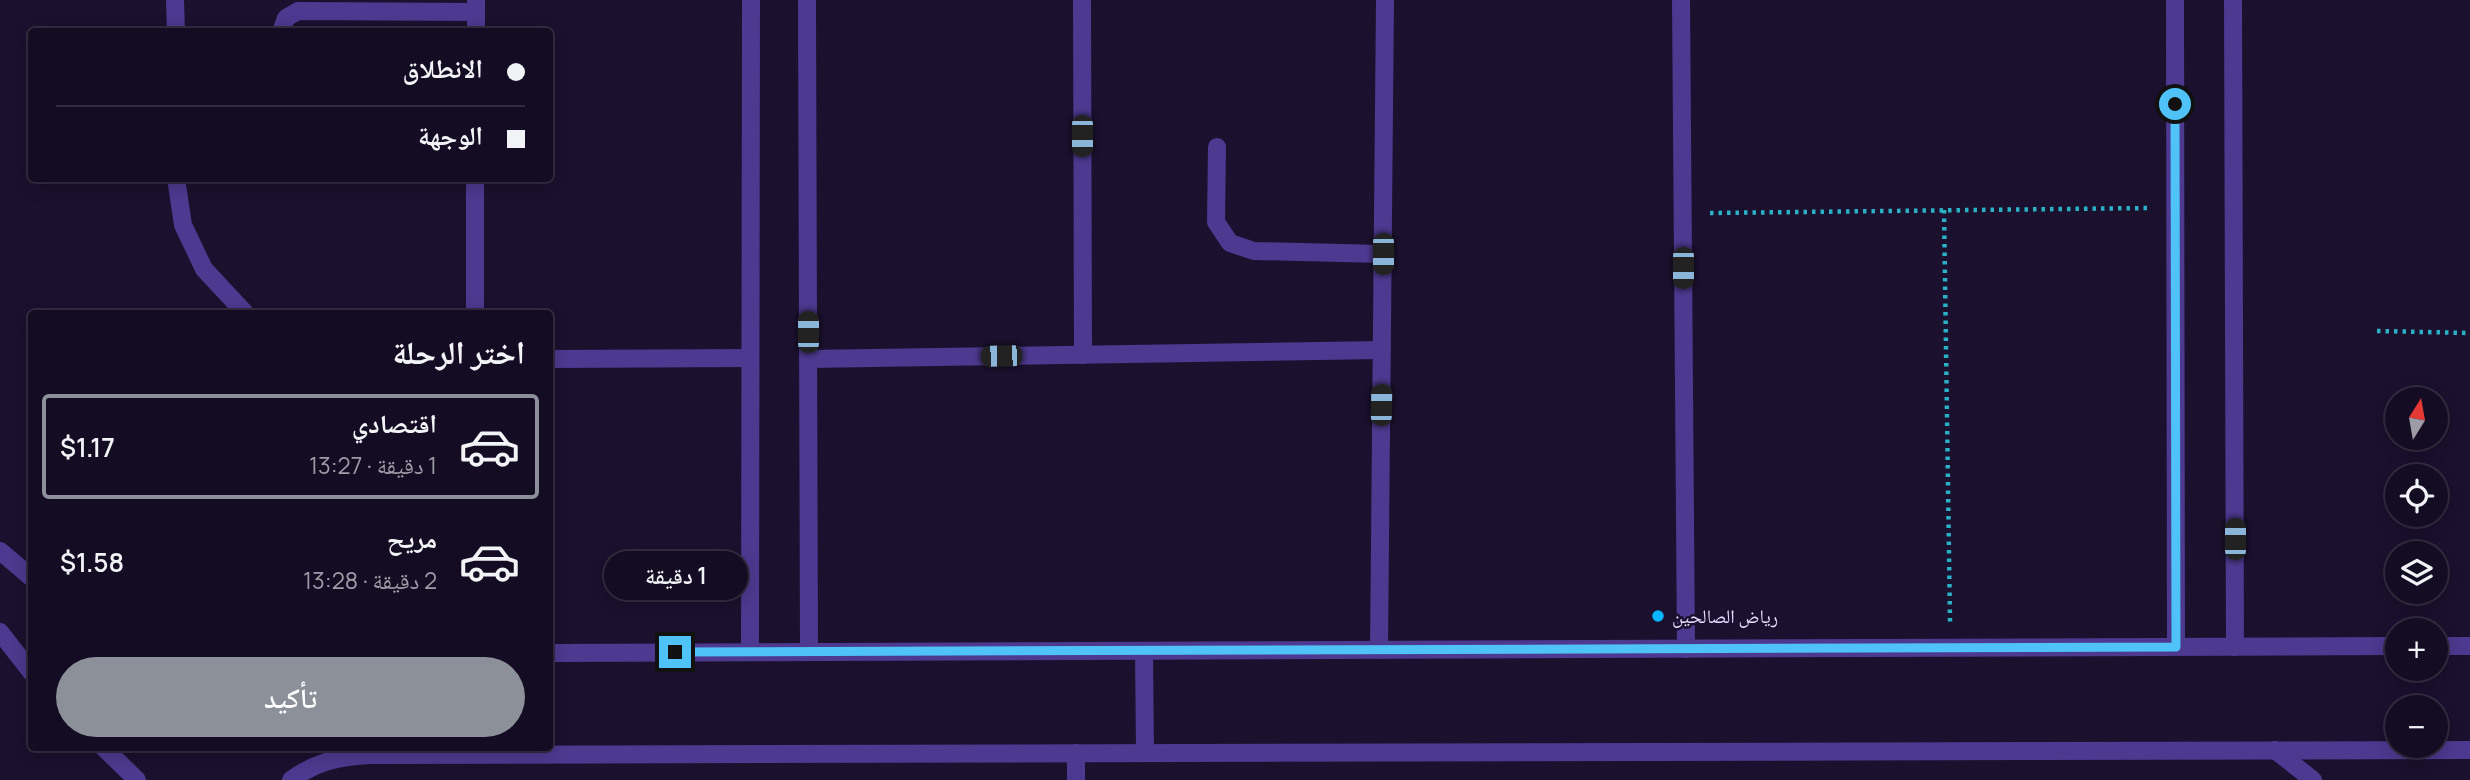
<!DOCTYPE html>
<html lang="ar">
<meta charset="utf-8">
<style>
:root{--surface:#140c22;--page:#211a2f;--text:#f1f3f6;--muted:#9d9ba5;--line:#332c40;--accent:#8c9099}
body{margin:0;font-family:Manrope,"Noto Naskh Arabic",sans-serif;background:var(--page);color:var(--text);direction:rtl;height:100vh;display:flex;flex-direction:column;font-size:26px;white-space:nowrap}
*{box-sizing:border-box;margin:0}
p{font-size:23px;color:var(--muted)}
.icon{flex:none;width:38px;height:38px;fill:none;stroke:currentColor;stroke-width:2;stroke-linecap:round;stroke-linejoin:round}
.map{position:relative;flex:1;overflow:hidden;direction:ltr}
.details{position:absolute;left:28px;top:310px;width:525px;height:441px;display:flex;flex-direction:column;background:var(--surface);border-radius:7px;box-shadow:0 4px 18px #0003,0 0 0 2px var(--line);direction:rtl}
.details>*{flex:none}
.banner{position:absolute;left:28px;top:28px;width:525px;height:154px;border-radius:7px;box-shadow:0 4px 18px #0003,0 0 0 2px var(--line);direction:rtl;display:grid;align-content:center;height:154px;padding:0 28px;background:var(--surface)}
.needle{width:46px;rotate:11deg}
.tools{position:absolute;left:2385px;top:387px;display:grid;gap:14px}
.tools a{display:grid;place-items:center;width:63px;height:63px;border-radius:50%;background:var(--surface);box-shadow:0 4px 18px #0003,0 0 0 2px var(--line);font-size:35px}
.end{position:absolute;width:32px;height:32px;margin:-16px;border:9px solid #4fc3f7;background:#111;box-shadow:0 0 0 4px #111}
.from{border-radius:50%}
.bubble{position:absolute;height:49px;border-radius:24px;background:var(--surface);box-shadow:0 4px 18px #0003,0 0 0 2px var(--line);font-size:23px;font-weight:600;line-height:49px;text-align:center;direction:rtl}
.car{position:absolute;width:21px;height:42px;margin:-21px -10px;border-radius:9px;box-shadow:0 0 5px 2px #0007;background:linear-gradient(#222 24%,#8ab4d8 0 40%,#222 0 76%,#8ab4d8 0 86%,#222 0)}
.banner b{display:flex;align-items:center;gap:24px;height:66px;font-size:26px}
.banner b+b{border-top:2px solid var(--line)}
.banner i{width:18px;height:18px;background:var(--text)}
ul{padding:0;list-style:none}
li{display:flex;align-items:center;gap:21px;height:105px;margin:0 14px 10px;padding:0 14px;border:4px solid transparent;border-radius:7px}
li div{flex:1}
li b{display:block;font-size:26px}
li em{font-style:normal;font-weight:600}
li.on{border-color:var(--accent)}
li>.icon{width:63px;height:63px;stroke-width:1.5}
h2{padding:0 28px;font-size:32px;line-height:84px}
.primary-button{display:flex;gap:14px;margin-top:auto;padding:14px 28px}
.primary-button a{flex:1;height:80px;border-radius:42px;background:var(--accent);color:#fff;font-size:28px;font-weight:600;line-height:80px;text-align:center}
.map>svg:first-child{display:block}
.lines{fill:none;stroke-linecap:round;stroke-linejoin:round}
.path{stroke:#2ab1c6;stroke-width:4.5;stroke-dasharray:3.5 5;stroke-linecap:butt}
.minor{stroke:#4d398f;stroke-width:18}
.route{stroke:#4fc3f7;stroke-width:9}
.poi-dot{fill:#09b6ff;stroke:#1b102e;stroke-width:2.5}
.labels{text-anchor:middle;stroke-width:5;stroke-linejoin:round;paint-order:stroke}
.poi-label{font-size:19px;fill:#e8ddff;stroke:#1b102e;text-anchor:start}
</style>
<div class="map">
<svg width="2470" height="780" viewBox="0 0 2470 780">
<rect width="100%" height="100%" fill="#1b102e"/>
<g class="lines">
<g class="path">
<path d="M1944 210 1950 622"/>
<path d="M1710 213 2150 208"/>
<path d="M2377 331 2470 333"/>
</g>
<g class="minor">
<path d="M175 0 176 32"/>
<path d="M807 0 809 652"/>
<path d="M1082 0 1083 355"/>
<path d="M1681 0 1686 649"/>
<path d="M2175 0 2176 647"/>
<path d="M2233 0 2235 647"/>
<path d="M281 32 286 18 298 11 476 12"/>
<path d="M476 32V0"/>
<path d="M1217 147 1216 222 1230 243 1254 251 1383 254"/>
<path d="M176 178 183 225 204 269 245 313"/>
<path d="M475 313V178"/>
<path d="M550 359 750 358"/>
<path d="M808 359 1382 350"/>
<path d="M0 551 32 578"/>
<path d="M0 632 32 673"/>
<path d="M2436 646H2470"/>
<path d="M1379 650 1385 0"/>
<path d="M1144 651 1145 753"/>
<path d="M750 652 751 0"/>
<path d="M550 653 2398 646"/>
<path d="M103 747 137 780"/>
<path d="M2275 750 2313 780"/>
<path d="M1076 753V780"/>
<path d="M291 780C315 762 338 757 368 755L2470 750"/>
</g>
</g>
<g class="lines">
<path class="route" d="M675 652 2176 647 2175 104"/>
</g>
<circle class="poi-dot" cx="1658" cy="616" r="7"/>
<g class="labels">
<g class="poi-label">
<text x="1672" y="623">رياض الصالحين</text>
</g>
</g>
</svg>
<div class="tools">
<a><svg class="needle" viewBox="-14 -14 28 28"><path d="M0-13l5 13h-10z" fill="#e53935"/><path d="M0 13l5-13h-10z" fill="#9d9ba5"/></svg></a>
<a><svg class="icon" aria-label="locate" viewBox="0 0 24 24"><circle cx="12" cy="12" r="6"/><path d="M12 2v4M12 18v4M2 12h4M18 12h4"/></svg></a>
<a><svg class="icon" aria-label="layers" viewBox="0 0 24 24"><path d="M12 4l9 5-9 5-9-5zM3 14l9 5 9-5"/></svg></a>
<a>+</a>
<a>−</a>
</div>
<i class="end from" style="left:2175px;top:104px"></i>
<i class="end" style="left:675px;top:652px"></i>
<div class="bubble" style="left:604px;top:551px;width:144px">1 دقيقة</div>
<i class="car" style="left:1082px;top:136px;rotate:180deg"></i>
<i class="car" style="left:1383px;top:254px;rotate:180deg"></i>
<i class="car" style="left:1683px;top:268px;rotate:180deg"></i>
<i class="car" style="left:808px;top:332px;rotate:0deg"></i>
<i class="car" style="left:1001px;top:356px;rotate:269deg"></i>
<i class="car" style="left:1381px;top:405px;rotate:1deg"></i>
<i class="car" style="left:2235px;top:539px;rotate:0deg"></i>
<div class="banner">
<b><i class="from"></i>الانطلاق</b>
<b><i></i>الوجهة</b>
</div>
<section class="details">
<h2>اختر الرحلة</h2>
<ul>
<li class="on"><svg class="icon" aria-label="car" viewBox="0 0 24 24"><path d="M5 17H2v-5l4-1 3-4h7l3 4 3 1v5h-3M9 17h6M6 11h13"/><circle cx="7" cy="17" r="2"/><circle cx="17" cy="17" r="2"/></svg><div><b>اقتصادي</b><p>1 دقيقة · 13:27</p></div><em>$1.17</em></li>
<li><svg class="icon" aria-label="car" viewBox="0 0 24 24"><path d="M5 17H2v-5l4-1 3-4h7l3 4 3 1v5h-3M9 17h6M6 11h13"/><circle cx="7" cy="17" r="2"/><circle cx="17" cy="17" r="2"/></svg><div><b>مريح</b><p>2 دقيقة · 13:28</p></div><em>$1.58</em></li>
</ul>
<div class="primary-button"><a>تأكيد</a></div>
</section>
</div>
